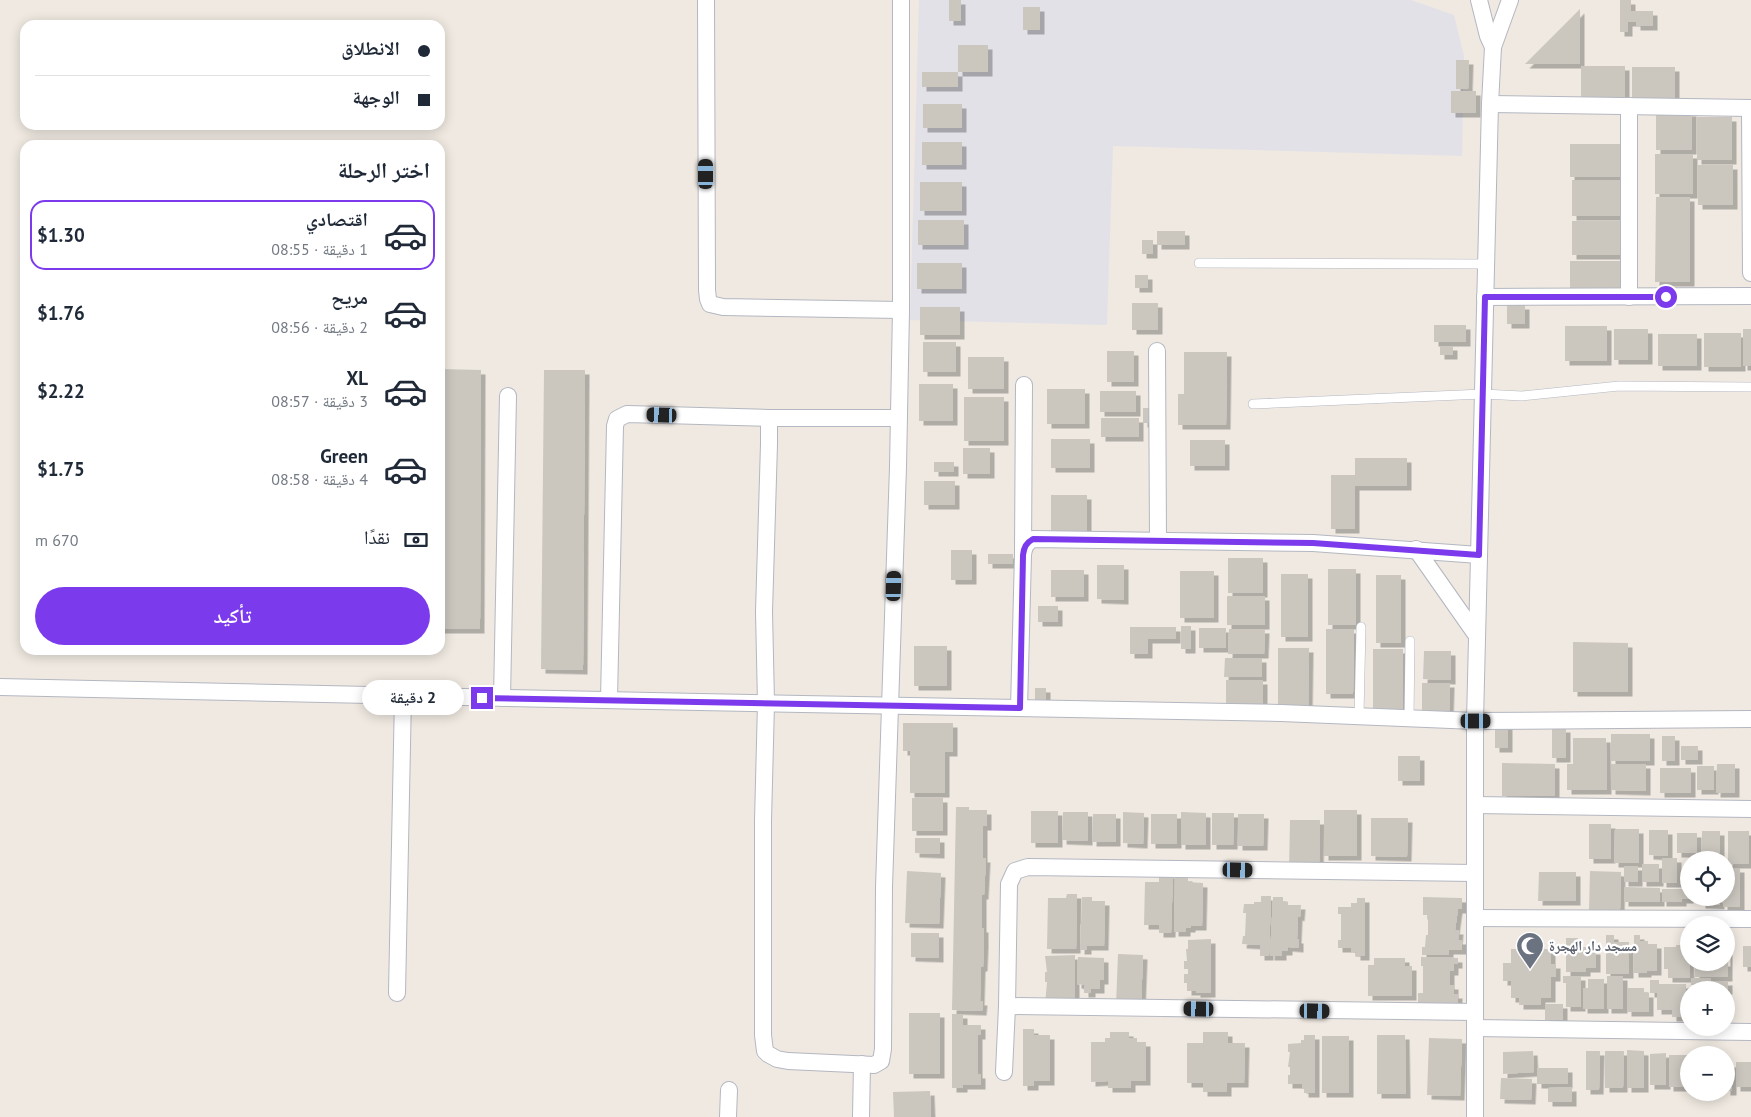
<!DOCTYPE html>
<html lang="ar">
<meta charset="utf-8">
<style>
:root{--surface:#fff;--page:#f6f6f7;--text:#1f2937;--muted:#747a83;--line:#e0e1e3;--accent:#7c3aed}
body{margin:0;font-family:"PT Sans","Noto Naskh Arabic",sans-serif;background:var(--page);color:var(--text);direction:rtl;height:100vh;display:flex;flex-direction:column;font-size:19px;white-space:nowrap}
*{box-sizing:border-box;margin:0}
p{font-size:16px;color:var(--muted)}
.icon{flex:none;width:28px;height:28px;fill:none;stroke:currentColor;stroke-width:2;stroke-linecap:round;stroke-linejoin:round}
.map{position:relative;flex:1;overflow:hidden;direction:ltr}
.drawer{position:absolute;left:20px;top:140px;width:425px;height:515px;display:flex;flex-direction:column;background:var(--surface);border-radius:15px;box-shadow:0 2px 12px #0003;direction:rtl}
.drawer>*{flex:none}
.banner{position:absolute;left:20px;top:20px;width:425px;height:110px;border-radius:15px;box-shadow:0 2px 12px #0003;direction:rtl;display:grid;align-content:center;height:110px;padding:0 15px;background:var(--surface)}
.controls{position:absolute;left:1680px;top:851px;display:grid;gap:10px}
.controls a{display:grid;place-items:center;width:55px;height:55px;border-radius:50%;background:var(--surface);box-shadow:0 2px 12px #0003;font-size:25px}
.end{position:absolute;width:22px;height:22px;margin:-11px;border:6px solid #7c3aed;background:#fff;box-shadow:0 0 0 2px #fff}
.from{border-radius:50%}
.bubble{position:absolute;height:35px;border-radius:18px;background:var(--surface);box-shadow:0 2px 12px #0003;font-size:16px;font-weight:600;line-height:35px;text-align:center;direction:rtl}
.car{position:absolute;width:15px;height:30px;margin:-15px -8px;border-radius:6px;box-shadow:0 0 4px 1px #0007;background:linear-gradient(#222 24%,#8ab4d8 0 40%,#222 0 76%,#8ab4d8 0 86%,#222 0)}
.banner b{display:flex;align-items:center;gap:18px;height:48px;font-size:19px}
.banner b+b{border-top:1px solid var(--line)}
.banner i{width:12px;height:12px;background:var(--text)}
ul{padding:0;list-style:none}
li{display:flex;align-items:center;gap:15px;height:70px;margin:0 10px 8px;padding:0 5px;border:2px solid transparent;border-radius:15px}
li div{flex:1}
li b{display:block;font-size:19px}
li em{font-style:normal;font-weight:600}
li.current{border-color:var(--accent)}
li>.icon{width:45px;height:45px;stroke-width:1.5}
h2{padding:0 15px;font-size:22px;line-height:60px}
.pay{display:flex;align-items:center;gap:12px;height:55px;padding:0 15px;font-size:19px}
.pay p{margin-inline-start:auto}
.cta{display:flex;gap:10px;margin-top:auto;padding:10px 15px}
.cta a{flex:1;height:58px;border-radius:30px;background:var(--accent);color:#fff;font-size:20px;font-weight:600;line-height:58px;text-align:center}
.map>svg:first-child{display:block}
.industrial{fill:#e3e1e8}
.building{fill:#cbc7bf;filter:url(#shadow)}
.lines{fill:none;stroke-linecap:round;stroke-linejoin:round}
.lane-casing{stroke:#b4b7c1;stroke-width:10}
.street-casing{stroke:#b4b7c1;stroke-width:18}
.lane{stroke:#fff;stroke-width:9}
.street{stroke:#fff;stroke-width:16}
.route{stroke:#7c3aed;stroke-width:6}
.labels{text-anchor:middle;stroke-width:4.5;stroke-linejoin:round;paint-order:stroke}
.worship-label{font-size:14px;font-weight:bold;fill:#5b616d;stroke:#fff;text-anchor:start}
</style>
<div class="map">
<svg width="1751" height="1117" viewBox="0 0 1751 1117">
<defs>
<filter id="shadow"><feDropShadow dx="4.5" dy="4.5" stdDeviation="0" flood-color="#0004"/></filter>
</defs>
<rect width="100%" height="100%" fill="#efe9e1"/>
<path class="industrial" d="M919 0H1411L1454 15 1464 56 1462 156 1113 146 1107 325 910 320Z"/>
<g class="building">
<rect x="949" y="0" width="12" height="21"/>
<path d="M1620 0H1631V11H1653V26H1636V22H1628V32H1620Z"/>
<rect x="1023" y="7" width="17" height="23"/>
<path d="M1580 9V64H1525Z"/>
<rect x="958" y="45" width="30" height="27"/>
<path d="M1456 60H1469L1468 89H1456Z"/>
<rect x="1581" y="66" width="44" height="32"/>
<rect x="1632" y="67" width="43" height="36"/>
<rect x="922" y="72" width="36" height="15"/>
<rect x="1451" y="91" width="25" height="22"/>
<rect x="923" y="104" width="39" height="24"/>
<rect x="1656" y="112" width="36" height="38"/>
<rect x="1697" y="117" width="35" height="43"/>
<rect x="922" y="142" width="40" height="23"/>
<rect x="1570" y="144" width="55" height="33"/>
<rect x="1655" y="154" width="38" height="40"/>
<rect x="1698" y="165" width="35" height="40"/>
<rect x="1572" y="180" width="50" height="36"/>
<rect x="920" y="182" width="42" height="29"/>
<path d="M1656 197H1690V282H1655Z"/>
<rect x="918" y="220" width="46" height="25"/>
<rect x="1572" y="221" width="50" height="34"/>
<rect x="1157" y="231" width="28" height="14"/>
<rect x="1142" y="240" width="11" height="14"/>
<rect x="1570" y="261" width="55" height="31"/>
<rect x="917" y="263" width="45" height="26"/>
<rect x="1135" y="275" width="13" height="13"/>
<rect x="1132" y="303" width="26" height="27"/>
<rect x="1507" y="305" width="18" height="19"/>
<rect x="920" y="307" width="40" height="28"/>
<rect x="1434" y="325" width="32" height="17"/>
<rect x="1565" y="326" width="42" height="35"/>
<rect x="1614" y="329" width="34" height="31"/>
<rect x="1743" y="329" width="8" height="37"/>
<rect x="1704" y="333" width="37" height="34"/>
<rect x="1658" y="334" width="39" height="32"/>
<rect x="923" y="342" width="33" height="30"/>
<rect x="1440" y="346" width="13" height="9"/>
<rect x="1107" y="351" width="27" height="31"/>
<path d="M1184 352H1227L1226 425H1178V394H1184Z"/>
<rect x="968" y="357" width="36" height="32"/>
<path d="M440 369 481 370 480 629H440Z"/>
<path d="M544 370H585L583 670 541 669Z"/>
<rect x="919" y="384" width="34" height="37"/>
<rect x="1047" y="389" width="38" height="35"/>
<rect x="1100" y="391" width="36" height="21"/>
<rect x="964" y="397" width="40" height="44"/>
<rect x="1143" y="408" width="6" height="15"/>
<rect x="1101" y="418" width="38" height="19"/>
<rect x="1051" y="439" width="39" height="29"/>
<rect x="1190" y="440" width="35" height="26"/>
<rect x="963" y="448" width="27" height="26"/>
<path d="M1355 458H1407V486H1355V529H1331V475H1355Z"/>
<rect x="934" y="462" width="20" height="10"/>
<rect x="924" y="481" width="31" height="24"/>
<rect x="1051" y="495" width="36" height="38"/>
<rect x="951" y="550" width="21" height="30"/>
<rect x="988" y="554" width="25" height="10"/>
<rect x="1228" y="558" width="35" height="35"/>
<path d="M1097 565H1124V600L1097 599Z"/>
<rect x="1328" y="569" width="28" height="56"/>
<rect x="1051" y="570" width="33" height="27"/>
<rect x="1180" y="571" width="34" height="47"/>
<rect x="1281" y="574" width="27" height="63"/>
<rect x="1376" y="575" width="25" height="68"/>
<rect x="1227" y="596" width="38" height="29"/>
<rect x="1038" y="606" width="20" height="16"/>
<rect x="1181" y="626" width="10" height="23"/>
<path d="M1130 627H1176V639H1148V654H1130Z"/>
<rect x="1199" y="628" width="27" height="20"/>
<path d="M1229 629H1265L1264 654H1228Z"/>
<path d="M1326 629H1354L1353 694H1326Z"/>
<path d="M1573 642 1628 643V692H1573Z"/>
<rect x="914" y="646" width="33" height="40"/>
<path d="M1278 648H1309L1308 712H1278Z"/>
<rect x="1373" y="649" width="30" height="63"/>
<path d="M1424 651H1451V680L1423 679Z"/>
<path d="M1225 658H1262V677H1224Z"/>
<rect x="1226" y="680" width="37" height="24"/>
<path d="M1422 683H1450L1449 715H1422Z"/>
<rect x="1035" y="688" width="11" height="12"/>
<path d="M903 723H953V752H945V793H910V751H903Z"/>
<rect x="1495" y="725" width="13" height="23"/>
<rect x="1552" y="728" width="14" height="30"/>
<rect x="1611" y="734" width="39" height="27"/>
<rect x="1662" y="736" width="13" height="25"/>
<path d="M1573 738H1606L1607 790H1567V764H1573Z"/>
<rect x="1681" y="746" width="17" height="14"/>
<rect x="1398" y="756" width="22" height="25"/>
<path d="M1502 763 1555 764V796H1502Z"/>
<path d="M1611 764H1646V791L1611 790Z"/>
<path d="M1717 764H1735V793H1716Z"/>
<rect x="1697" y="766" width="17" height="24"/>
<rect x="1660" y="768" width="31" height="25"/>
<rect x="912" y="798" width="31" height="33"/>
<path d="M956 807H969V810H987V826H983V858H986L984 895H982V928H984V943L983 967H981L980 1001H983L982 1011 952 1010Z"/>
<rect x="1324" y="810" width="33" height="46"/>
<rect x="1031" y="811" width="27" height="32"/>
<path d="M1063 812H1088V841L1062 840Z"/>
<path d="M1123 812 1144 813 1143 844 1123 843Z"/>
<path d="M1181 812 1206 813V845H1181Z"/>
<path d="M1212 813H1234L1233 845H1212Z"/>
<path d="M1093 814H1116V842H1092Z"/>
<rect x="1151" y="814" width="26" height="30"/>
<path d="M1238 814H1264L1263 846H1238Z"/>
<path d="M1371 818H1408L1407 857 1371 856Z"/>
<path d="M1290 820H1320L1319 870H1289Z"/>
<rect x="1589" y="824" width="22" height="35"/>
<path d="M1615 829H1639V863H1614Z"/>
<path d="M1649 830H1668V856L1649 855Z"/>
<rect x="1702" y="831" width="18" height="22"/>
<rect x="1728" y="831" width="21" height="33"/>
<rect x="1677" y="833" width="20" height="20"/>
<path d="M915 838H940V854L915 853Z"/>
<rect x="1662" y="858" width="15" height="25"/>
<rect x="1642" y="864" width="17" height="18"/>
<rect x="1624" y="866" width="14" height="16"/>
<path d="M1683 867 1689 868V899H1682V902H1662V889H1682Z"/>
<path d="M1726 868H1740V907H1723V898H1726Z"/>
<path d="M907 871 941 873 939 924 905 923Z"/>
<path d="M1590 871 1621 872 1620 910H1589Z"/>
<path d="M1539 872H1576V901H1538Z"/>
<path d="M1159 873 1173 874 1171 933H1159V925H1144L1145 882H1159Z"/>
<path d="M1175 877H1188V882L1203 883 1202 926H1191V928H1186V932H1174Z"/>
<path d="M1624 887 1660 888V902H1624Z"/>
<path d="M1067 894H1077L1076 949H1047L1048 898H1066Z"/>
<path d="M1261 896H1271L1269 956H1260V945L1242 944 1243 936H1245L1246 913H1243L1244 904H1254V902H1261Z"/>
<path d="M1082 897H1092V901H1105L1104 946H1087V950H1080Z"/>
<path d="M1273 897H1283V901L1288 902V905H1301L1300 917 1298 916 1297 939H1299V948L1288 947V951H1282V956H1270Z"/>
<path d="M1423 897 1462 898V909H1458L1455 930H1459L1458 940H1462V950H1449V955H1422V947H1425L1426 935H1428V915H1423Z"/>
<path d="M1357 898H1365V956H1356V952H1351V948H1338V940H1341V914H1338V907H1351V903H1357Z"/>
<path d="M1701 898H1720V905L1701 904Z"/>
<path d="M911 933H939V958L911 957Z"/>
<path d="M1606 935H1614V942H1629V974H1606Z"/>
<path d="M1634 935H1640V941H1648V944H1657V971H1647V973H1634Z"/>
<path d="M1566 938H1578V947H1586V950H1596V968H1586V972H1566Z"/>
<path d="M1211 939V993H1196V991H1187V983H1184V974H1188V969H1184V961H1187L1186 949H1188V940Z"/>
<path d="M1517 942H1536V949H1551V964H1556V977H1551V998H1541V1005H1519V998H1511V981H1503V963H1511V949H1517Z"/>
<path d="M1676 945H1689L1690 978H1668V969H1664V947H1676Z"/>
<path d="M1726 945H1728V977H1695V962H1726Z"/>
<rect x="1743" y="946" width="8" height="21"/>
<path d="M1118 954 1143 955 1141 1006 1116 1005Z"/>
<path d="M1075 955V1005H1045L1047 982H1045V972H1047L1045 956Z"/>
<path d="M1078 957 1104 958V980H1100V989H1091V993H1084V985L1077 984Z"/>
<path d="M1421 957 1458 958V964H1454V971H1450V985H1454V994H1458V1006L1418 1007V993H1423V966H1421Z"/>
<path d="M1374 958H1405V966H1412V996H1368V965H1374Z"/>
<path d="M1563 976H1581V1007H1566V983H1563Z"/>
<rect x="1607" y="976" width="16" height="33"/>
<path d="M1691 978H1711V981H1728V990H1697V985H1691Z"/>
<path d="M1588 979H1604V1009H1583V988H1588Z"/>
<path d="M1650 980H1659V984H1686V1004H1689V1017H1672V1010H1657V993H1650Z"/>
<path d="M1627 988H1644V993H1649V1012H1627Z"/>
<rect x="1545" y="1004" width="18" height="16"/>
<rect x="909" y="1013" width="31" height="61"/>
<path d="M952 1014H963V1025H981V1035H978V1074H981V1085H963V1088H952Z"/>
<path d="M1023 1029H1034V1035H1050V1081H1034V1086H1023Z"/>
<path d="M1110 1032H1129V1038H1137V1042H1146V1081H1131V1088H1108V1081L1091 1082V1042H1105V1038H1110Z"/>
<path d="M1203 1032H1228V1043H1245L1244 1083H1227V1092H1203V1083H1187V1043H1203Z"/>
<path d="M1304 1035H1315V1093H1304V1089H1302V1084H1288V1075H1290V1067H1288L1290 1052H1288V1044L1301 1043V1040H1304Z"/>
<path d="M1377 1035H1405L1406 1094H1377Z"/>
<rect x="1322" y="1036" width="27" height="57"/>
<path d="M1429 1038 1462 1039 1460 1096 1427 1095Z"/>
<path d="M1627 1050 1644 1051V1088H1627Z"/>
<path d="M1533 1051 1534 1072 1503 1074V1052Z"/>
<path d="M1586 1051H1600L1599 1090H1586Z"/>
<path d="M1605 1051H1624L1623 1088H1605Z"/>
<path d="M1666 1053V1085H1650V1054Z"/>
<rect x="1669" y="1055" width="18" height="32"/>
<rect x="1736" y="1062" width="15" height="25"/>
<rect x="1726" y="1063" width="6" height="28"/>
<rect x="1537" y="1068" width="31" height="16"/>
<path d="M1501 1078 1532 1079 1531 1100 1500 1099Z"/>
<path d="M1572 1087V1102H1548V1088Z"/>
<path d="M930 1091 931 1117H894L893 1092Z"/>
</g>
<g class="lines">
<defs>
<g id="lane">
<path d="M1199 263 1486 264"/>
<path d="M1253 404 1483 394 1522 396 1619 386 1751 387"/>
<path d="M1359 716 1361 627"/>
<path d="M1409 718 1410 641"/>
</g>
<g id="street">
<path d="M706 0 707 290 708 299 710 304 723 307 901 310"/>
<path d="M1479 0 1488 36 1493 47"/>
<path d="M1490 104 1751 108"/>
<path d="M1629 106V297"/>
<path d="M1750 108 1751 273"/>
<path d="M1485 297 1751 296"/>
<path d="M1157 351 1158 540"/>
<path d="M769 418V444L764 612 766 703 763 821V1035L765 1051 768 1054 777 1059 788 1061 874 1065 881 1061 883 1049 884 887 898 467 901 310V0"/>
<path d="M1416 549 1477 636"/>
<path d="M1023 552 1024 385"/>
<path d="M0 687 699 702 1281 713 1475 721 1751 719"/>
<path d="M502 698 508 396"/>
<path d="M609 700 615 426 617 419 627 414 769 418H898"/>
<path d="M1019 708 1023 555C1024 547 1026 543 1033 539L1313 543 1479 555"/>
<path d="M1475 805 1751 809"/>
<path d="M1475 918 1751 919"/>
<path d="M397 993 403 696"/>
<path d="M1007 1006 1475 1012"/>
<path d="M1475 1028 1751 1032"/>
<path d="M1004 1072 1007 1006 1009 884 1015 871 1028 867 1475 873"/>
<path d="M728 1117 729 1090"/>
<path d="M861 1117 862 1064"/>
<path d="M1475 1117V721L1490 104 1493 47 1510 0"/>
</g>
</defs>
<use href="#lane" class="lane-casing"/>
<use href="#street" class="street-casing"/>
<use href="#lane" class="lane"/>
<use href="#street" class="street"/>
</g>
<g class="lines">
<path class="route" d="M482 698 1020 708 1023 555C1024 547 1026 543 1033 539L1313 543 1479 555 1485 297H1666"/>
</g>
<defs>
<symbol id="mosque-pin" viewBox="-11 -11 22 30"><path d="M0 17L-7.5 6A9.5 9.5 0 1 1 7.5 6Z" fill="#6b7280" stroke="#fff"/><path d="M3.5-4.9A6 6 0 1 0 3.5 4.9A5 5 0 1 1 3.5-4.9Z" fill="#fff"/></symbol>
</defs>
<g fill-rule="evenodd">
<use href="#mosque-pin" x="1514" y="930" width="32" height="43"/>
</g>
<g class="labels">
<g class="worship-label">
<text x="1549" y="951">مسجد دار الهجرة</text>
</g>
</g>
</svg>
<div class="controls">
<a><svg class="icon" aria-label="locate" viewBox="0 0 24 24"><circle cx="12" cy="12" r="6"/><path d="M12 2v4M12 18v4M2 12h4M18 12h4"/></svg></a>
<a><svg class="icon" aria-label="layers" viewBox="0 0 24 24"><path d="M12 4l9 5-9 5-9-5zM3 14l9 5 9-5"/></svg></a>
<a>+</a>
<a>−</a>
</div>
<i class="end from" style="left:1666px;top:297px"></i>
<i class="end" style="left:482px;top:698px"></i>
<div class="bubble" style="left:362px;top:680px;width:102px">2 دقيقة</div>
<i class="car" style="left:706px;top:174px;rotate:0deg"></i>
<i class="car" style="left:662px;top:415px;rotate:272deg"></i>
<i class="car" style="left:894px;top:586px;rotate:2deg"></i>
<i class="car" style="left:1476px;top:721px;rotate:90deg"></i>
<i class="car" style="left:1238px;top:870px;rotate:91deg"></i>
<i class="car" style="left:1199px;top:1009px;rotate:271deg"></i>
<i class="car" style="left:1315px;top:1011px;rotate:91deg"></i>
<div class="banner">
<b><i class="from"></i>الانطلاق</b>
<b><i></i>الوجهة</b>
</div>
<section class="drawer">
<h2>اختر الرحلة</h2>
<ul>
<li class="current"><svg class="icon" aria-label="car" viewBox="0 0 24 24"><path d="M5 17H2v-5l4-1 3-4h7l3 4 3 1v5h-3M9 17h6M6 11h13"/><circle cx="7" cy="17" r="2"/><circle cx="17" cy="17" r="2"/></svg><div><b>اقتصادي</b><p>1 دقيقة · 08:55</p></div><em>$1.30</em></li>
<li><svg class="icon" aria-label="car" viewBox="0 0 24 24"><path d="M5 17H2v-5l4-1 3-4h7l3 4 3 1v5h-3M9 17h6M6 11h13"/><circle cx="7" cy="17" r="2"/><circle cx="17" cy="17" r="2"/></svg><div><b>مريح</b><p>2 دقيقة · 08:56</p></div><em>$1.76</em></li>
<li><svg class="icon" aria-label="car" viewBox="0 0 24 24"><path d="M5 17H2v-5l4-1 3-4h7l3 4 3 1v5h-3M9 17h6M6 11h13"/><circle cx="7" cy="17" r="2"/><circle cx="17" cy="17" r="2"/></svg><div><b>XL</b><p>3 دقيقة · 08:57</p></div><em>$2.22</em></li>
<li><svg class="icon" aria-label="car" viewBox="0 0 24 24"><path d="M5 17H2v-5l4-1 3-4h7l3 4 3 1v5h-3M9 17h6M6 11h13"/><circle cx="7" cy="17" r="2"/><circle cx="17" cy="17" r="2"/></svg><div><b>Green</b><p>4 دقيقة · 08:58</p></div><em>$1.75</em></li>
</ul>
<div class="pay"><svg class="icon" aria-label="cash" viewBox="0 0 24 24"><path d="M3 7h18v10H3z"/><circle cx="12" cy="12" r="2"/></svg>نقدًا<p>670 m</p></div>
<div class="cta"><a>تأكيد</a></div>
</section>
</div>
